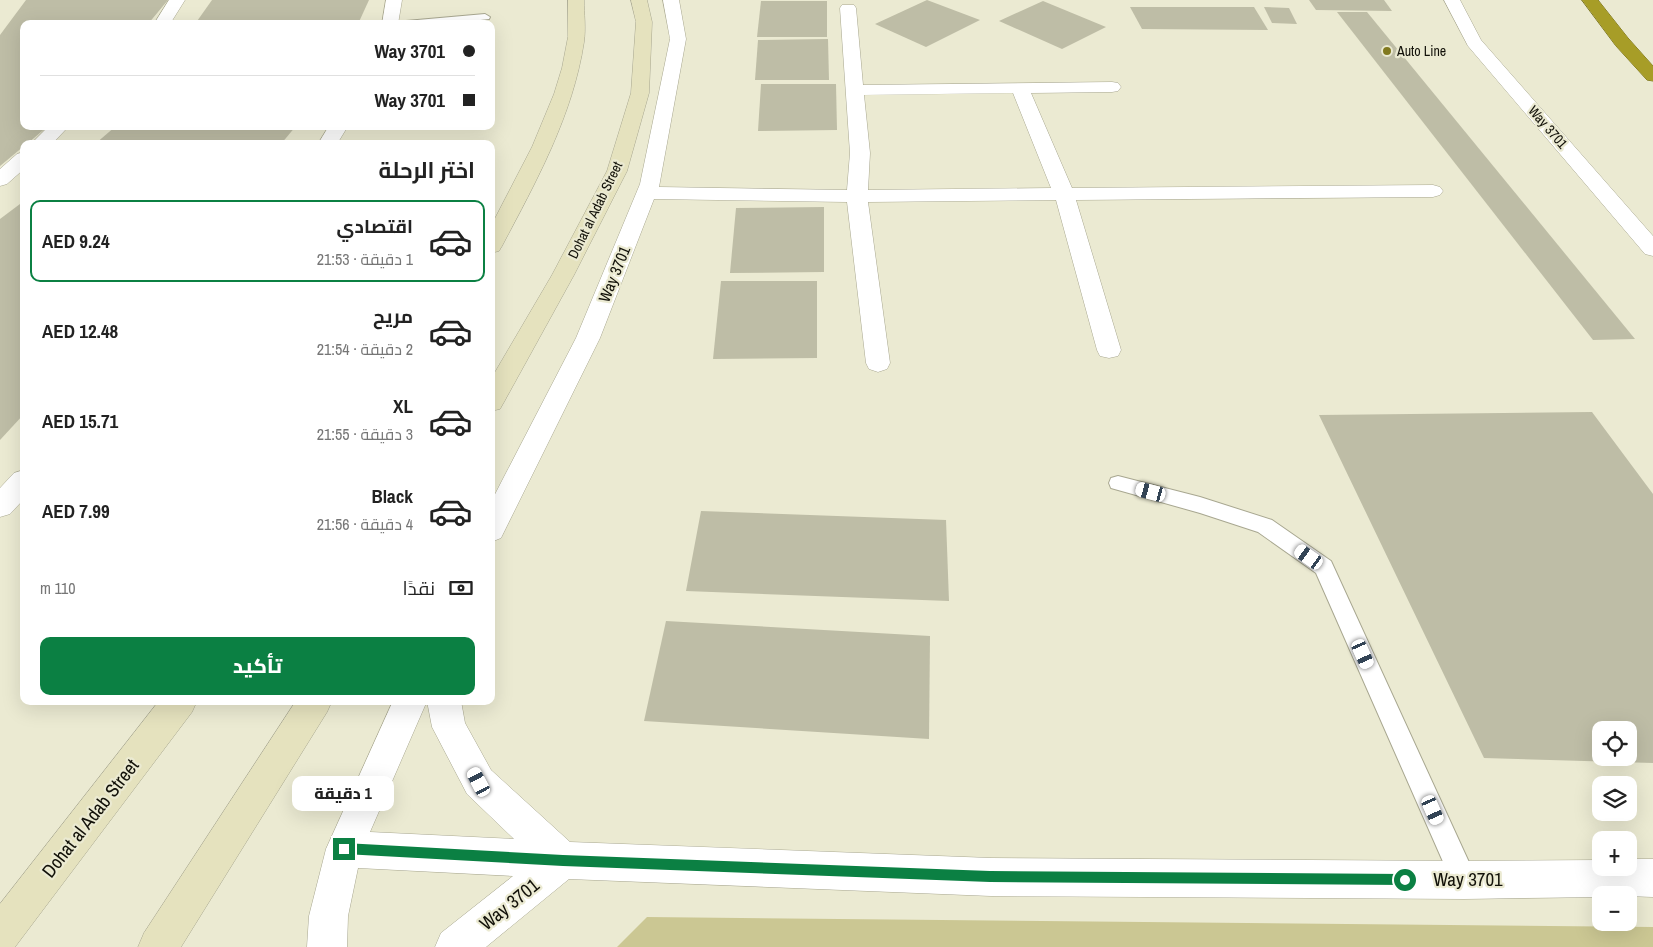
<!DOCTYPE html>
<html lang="ar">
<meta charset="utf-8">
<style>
:root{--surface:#fff;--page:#f6f6f6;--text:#222;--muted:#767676;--line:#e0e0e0;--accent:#0b8043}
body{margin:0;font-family:"Archivo Narrow",Cairo,sans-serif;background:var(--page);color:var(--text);direction:rtl;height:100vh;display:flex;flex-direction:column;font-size:19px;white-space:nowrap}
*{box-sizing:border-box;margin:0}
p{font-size:16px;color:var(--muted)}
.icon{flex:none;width:28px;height:28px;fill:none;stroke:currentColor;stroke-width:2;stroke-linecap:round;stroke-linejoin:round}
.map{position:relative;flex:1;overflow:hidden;direction:ltr}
.panel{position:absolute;left:20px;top:140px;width:475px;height:565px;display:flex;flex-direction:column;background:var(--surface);border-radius:10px;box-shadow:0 5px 20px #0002;direction:rtl}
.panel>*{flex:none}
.banner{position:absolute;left:20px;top:20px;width:475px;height:110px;border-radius:10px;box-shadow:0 5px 20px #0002;direction:rtl;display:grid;align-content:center;height:110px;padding:0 20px;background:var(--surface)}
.buttons{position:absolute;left:1592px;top:721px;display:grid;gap:10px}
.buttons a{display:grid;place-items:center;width:45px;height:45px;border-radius:10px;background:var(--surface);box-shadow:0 5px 20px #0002;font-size:25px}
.end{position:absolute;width:22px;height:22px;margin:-11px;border:6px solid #0b8043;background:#fff;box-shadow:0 0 0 2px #fff}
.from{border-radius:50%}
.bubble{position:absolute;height:35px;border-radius:10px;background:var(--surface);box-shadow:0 5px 20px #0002;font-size:16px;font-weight:800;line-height:35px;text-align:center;direction:rtl}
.car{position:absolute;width:15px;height:30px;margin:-15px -8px;border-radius:6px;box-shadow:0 0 4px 1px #0007;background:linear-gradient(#fff 24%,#345 0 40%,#fff 0 76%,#345 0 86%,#fff 0)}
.banner b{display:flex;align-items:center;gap:18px;height:48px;font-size:19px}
.banner b+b{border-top:1px solid var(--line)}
.banner i{width:12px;height:12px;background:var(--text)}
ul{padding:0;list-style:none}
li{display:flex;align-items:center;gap:15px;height:82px;margin:0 10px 8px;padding:0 10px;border:2px solid transparent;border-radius:10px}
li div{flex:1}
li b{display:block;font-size:19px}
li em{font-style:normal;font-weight:800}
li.selected{border-color:var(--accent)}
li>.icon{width:45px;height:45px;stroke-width:1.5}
h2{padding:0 20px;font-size:22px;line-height:60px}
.pay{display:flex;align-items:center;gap:12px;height:55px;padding:0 20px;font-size:19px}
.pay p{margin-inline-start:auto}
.button{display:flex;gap:10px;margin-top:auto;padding:10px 20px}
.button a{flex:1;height:58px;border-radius:10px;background:var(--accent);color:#fff;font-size:20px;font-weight:800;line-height:58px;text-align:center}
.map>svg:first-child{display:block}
.green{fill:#cbc793}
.building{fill:#bebda6;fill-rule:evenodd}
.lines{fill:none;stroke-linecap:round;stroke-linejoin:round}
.lane-casing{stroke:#a8a790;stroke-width:2}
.street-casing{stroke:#a8a790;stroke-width:1}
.secondary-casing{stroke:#a8a790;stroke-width:1}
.highway-casing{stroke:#736c1c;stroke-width:1}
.lane{fill:#fff;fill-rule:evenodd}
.street{fill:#fff;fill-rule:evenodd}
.secondary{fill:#e5e2be;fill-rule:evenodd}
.highway{fill:#a79d27;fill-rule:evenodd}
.route{fill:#0b8043}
.poi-dot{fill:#81791f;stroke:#ebead2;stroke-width:2}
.labels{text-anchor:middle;stroke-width:4.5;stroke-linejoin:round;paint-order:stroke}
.far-poi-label{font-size:14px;fill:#121109;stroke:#ebead2;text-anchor:start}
.far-street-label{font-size:14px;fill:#121109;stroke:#ebead2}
.street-label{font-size:16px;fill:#121109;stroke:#ebead2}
.near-street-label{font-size:19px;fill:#121109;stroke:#ebead2}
</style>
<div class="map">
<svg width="1653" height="947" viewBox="0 0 1653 947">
<rect width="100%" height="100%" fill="#ebead2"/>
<path class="green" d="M647 917 1653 927V947H617Z"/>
<g class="building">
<path d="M26 0H168L148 24H24V126H48L27 144H24V146L0 166V35Z"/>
<path d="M212 0H369L358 24H195Z"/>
<path d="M927 0 980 20 926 47 875 24Z"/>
<path d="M1309 0H1384L1392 11 1316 10Z"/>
<path d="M761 1H827V37H757Z"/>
<path d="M1043 1 1106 27 1062 49 999 21Z"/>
<path d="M1130 7H1254L1268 30 1142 29Z"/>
<path d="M1264 7 1289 8 1297 24 1272 23Z"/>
<path d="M1337 12H1367L1635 339 1593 340Z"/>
<path d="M828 39 829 80H755L758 40Z"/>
<path d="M761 84H836L837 130 758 131Z"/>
<path d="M116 126H296L281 144H95Z"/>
<path d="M24 201V414L0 440V219Z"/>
<path d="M824 207V272L730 273 736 208Z"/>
<path d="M721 281H817V358L713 359Z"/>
<path d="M1592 412 1653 494V763L1484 758 1319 415ZM1601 730H1629V758H1601Z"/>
<path d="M701 511 946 520 949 601 686 591Z"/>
<path d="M666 621 930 636 929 739 644 721Z"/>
</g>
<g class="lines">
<defs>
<g id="lane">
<path d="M485 14 490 17 489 19 446 24H401L406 21Z"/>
<path d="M1118 476 1200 497 1272 520 1331 561 1473 871 1477 880 1473 889 1464 893 1455 889 1316 573 1258 532 1200 513 1111 488 1109 483 1111 478Z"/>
</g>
<g id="street">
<path d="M169 0H185L170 24H154Z"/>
<path d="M386 0H402L398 24H382Z"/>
<path d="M663 0H679L686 39 659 187 847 190 850 153 840 8 842 5H854L856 8 863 85 1112 82 1118 83 1121 87 1118 91 1112 92 1031 93 1072 188 1433 185 1440 187 1443 191 1440 195 1433 197 1076 200 1121 350 1118 356 1109 358 1100 356 1097 350 1056 200 868 202 890 363 887 369 878 372 869 369 866 363 847 202 654 199 600 338 501 538 491 542V502L576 338 640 184 670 39ZM1013 93 1051 188 868 190 870 153 864 95Z"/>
<path d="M1444 0H1460L1481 40 1653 236V256L1645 254 1468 46Z"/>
<path d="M49 126H69L52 144H31Z"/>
<path d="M329 126H348L337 144H318Z"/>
<path d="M24 152V169L7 184 0 186V169L17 154Z"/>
<path d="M24 470V499L10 514 0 517V488L14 473Z"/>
<path d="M393 701H427L370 832 514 839 467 794 432 727 427 701H461L465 723 491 770 570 842 991 858 1464 861 1601 860V868H1629V859H1653V897L1601 895V897L1464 899 991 896 569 879 486 947H435L441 933 513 876 358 868 348 916 347 947H307L309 916 326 849Z"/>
</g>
<g id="secondary">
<path d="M568 0H584C584 14 586 28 584 42 573 115 536 182 502 246L499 251 491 253V226L532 147 554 94 562 68 568 37Z"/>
<path d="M631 0H647L652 22 649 93 627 171 574 275 504 402 500 409 491 411V379L552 275 607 171 631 93 636 22Z"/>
<path d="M159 701H197L192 712 15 947H0V904Z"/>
<path d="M296 701H332L327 712 181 947H138L144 933Z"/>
</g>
<path id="highway" d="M1582 0H1598L1628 38 1653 66V81L1647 80 1616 46Z"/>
</defs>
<use href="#lane" class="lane-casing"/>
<use href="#street" class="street-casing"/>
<use href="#secondary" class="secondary-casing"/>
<use href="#highway" class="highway-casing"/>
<use href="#lane" class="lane"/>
<use href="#street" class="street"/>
<use href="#secondary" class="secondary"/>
<use href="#highway" class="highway"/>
</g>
<path class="route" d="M344 843 563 855 990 871 1405 874 1409 876 1411 880 1409 883 1405 885 990 882 563 866 344 854 340 853 339 849 340 845Z"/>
<circle class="poi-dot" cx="1387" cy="51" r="5"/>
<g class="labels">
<g class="far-poi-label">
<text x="1397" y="56">Auto Line</text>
</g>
<g class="far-street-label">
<text transform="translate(1548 127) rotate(49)" y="5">Way 3701</text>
<text transform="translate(595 210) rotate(-64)" y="5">Dohat al Adab Street</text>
</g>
<g class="street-label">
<text transform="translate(614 274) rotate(-68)" y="6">Way 3701</text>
</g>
<g class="near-street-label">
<text transform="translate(90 818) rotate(-52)" y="7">Dohat al Adab Street</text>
<text x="1468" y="886">Way 3701</text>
<text transform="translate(509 904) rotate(-39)" y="7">Way 3701</text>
</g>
</g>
</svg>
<div class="buttons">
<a><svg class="icon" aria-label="locate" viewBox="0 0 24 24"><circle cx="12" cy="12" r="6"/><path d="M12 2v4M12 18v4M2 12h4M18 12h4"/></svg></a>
<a><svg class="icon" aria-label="layers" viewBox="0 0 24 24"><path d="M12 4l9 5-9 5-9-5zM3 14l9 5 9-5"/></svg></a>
<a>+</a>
<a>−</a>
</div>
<i class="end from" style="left:1405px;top:880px"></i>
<i class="end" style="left:344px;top:849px"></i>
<div class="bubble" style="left:292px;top:776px;width:102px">1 دقيقة</div>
<i class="car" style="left:1151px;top:492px;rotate:285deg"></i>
<i class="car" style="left:1309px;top:557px;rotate:305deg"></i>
<i class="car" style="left:1363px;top:654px;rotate:156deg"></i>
<i class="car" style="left:479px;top:782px;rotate:332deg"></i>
<i class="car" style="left:1433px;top:810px;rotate:156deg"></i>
<div class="banner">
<b><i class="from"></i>Way 3701</b>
<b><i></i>Way 3701</b>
</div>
<section class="panel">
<h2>اختر الرحلة</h2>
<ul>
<li class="selected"><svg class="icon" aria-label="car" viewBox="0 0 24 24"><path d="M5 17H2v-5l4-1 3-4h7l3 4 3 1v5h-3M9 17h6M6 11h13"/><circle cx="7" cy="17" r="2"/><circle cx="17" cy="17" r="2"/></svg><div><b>اقتصادي</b><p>1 دقيقة · 21:53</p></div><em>AED 9.24</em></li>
<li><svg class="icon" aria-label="car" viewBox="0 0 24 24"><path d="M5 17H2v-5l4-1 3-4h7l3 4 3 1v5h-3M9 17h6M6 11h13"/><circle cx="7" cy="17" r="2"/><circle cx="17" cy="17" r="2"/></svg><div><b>مريح</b><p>2 دقيقة · 21:54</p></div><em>AED 12.48</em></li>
<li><svg class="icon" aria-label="car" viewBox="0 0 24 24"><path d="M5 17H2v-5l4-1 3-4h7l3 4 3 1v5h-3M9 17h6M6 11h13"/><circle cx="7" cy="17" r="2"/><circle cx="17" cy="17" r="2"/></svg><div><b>XL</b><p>3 دقيقة · 21:55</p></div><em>AED 15.71</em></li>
<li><svg class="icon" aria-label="car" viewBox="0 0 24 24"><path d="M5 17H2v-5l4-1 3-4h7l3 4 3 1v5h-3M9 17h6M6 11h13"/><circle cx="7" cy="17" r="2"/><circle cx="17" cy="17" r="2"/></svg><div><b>Black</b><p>4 دقيقة · 21:56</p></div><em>AED 7.99</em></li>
</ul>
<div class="pay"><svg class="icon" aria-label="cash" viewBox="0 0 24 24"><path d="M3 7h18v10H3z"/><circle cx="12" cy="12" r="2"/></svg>نقدًا<p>110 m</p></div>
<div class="button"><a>تأكيد</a></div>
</section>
</div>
